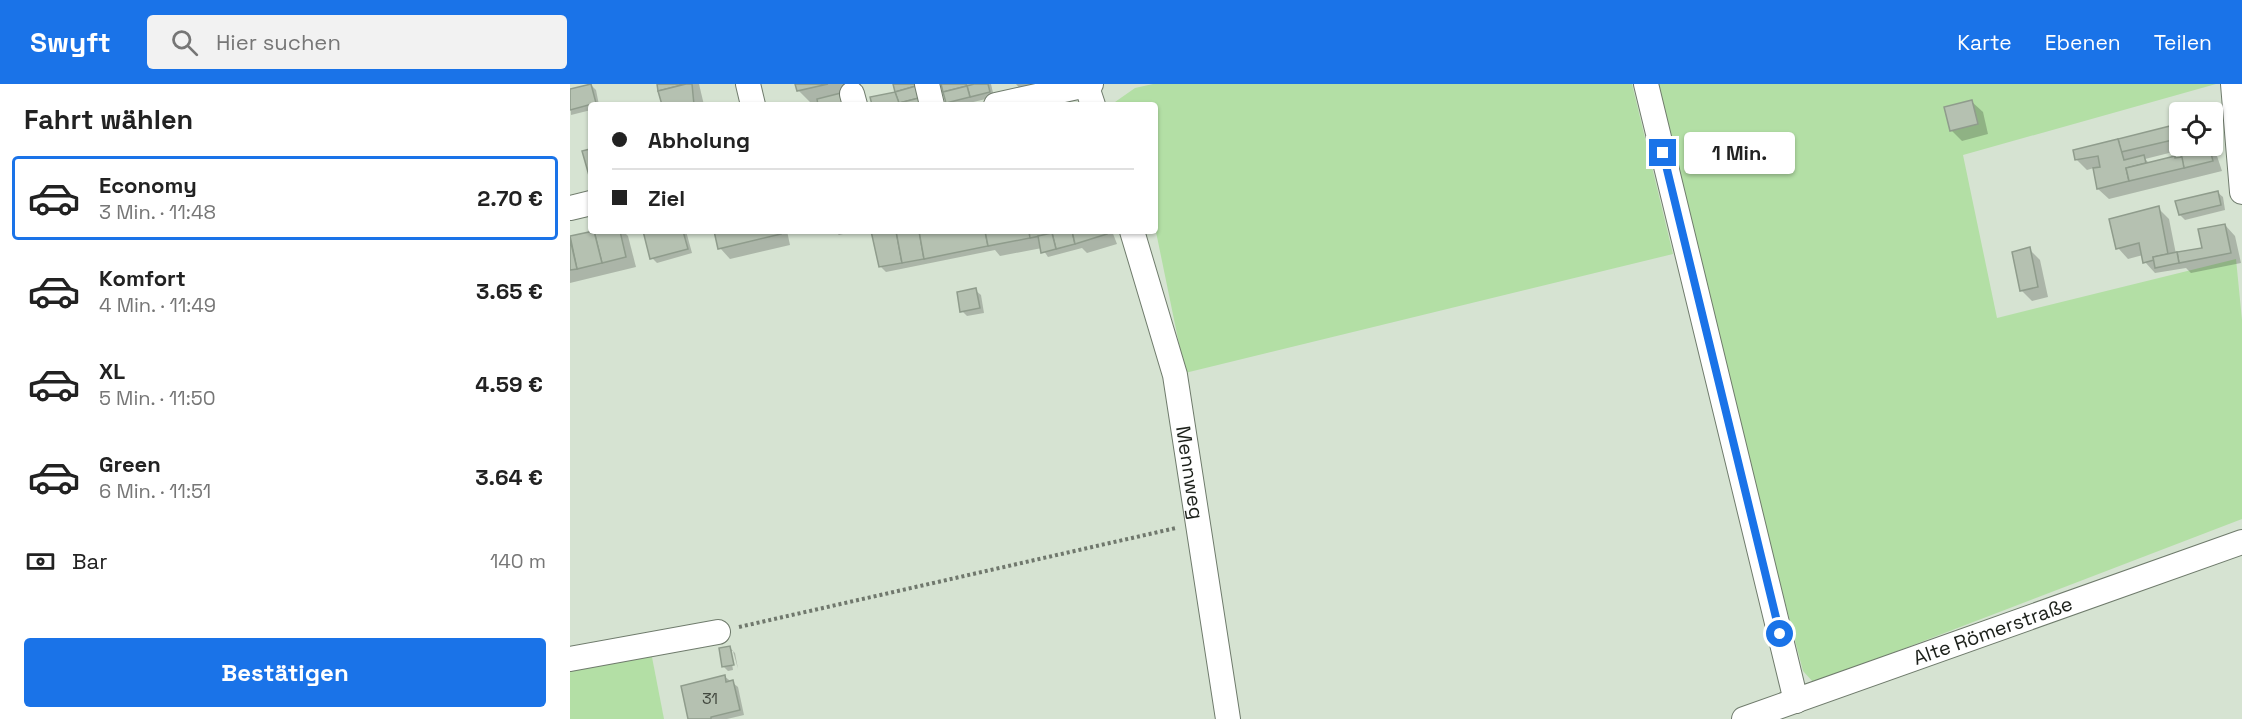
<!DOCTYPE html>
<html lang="de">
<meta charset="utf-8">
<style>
:root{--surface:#fff;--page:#f2f2f2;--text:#222;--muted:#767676;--line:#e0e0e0;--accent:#1a73e8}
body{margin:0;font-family:"Space Grotesk",sans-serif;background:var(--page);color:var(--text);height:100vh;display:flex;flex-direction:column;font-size:22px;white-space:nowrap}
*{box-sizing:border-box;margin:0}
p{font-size:20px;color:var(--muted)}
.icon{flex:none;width:33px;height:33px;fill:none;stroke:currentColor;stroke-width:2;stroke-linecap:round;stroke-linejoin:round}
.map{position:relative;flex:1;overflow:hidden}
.sheet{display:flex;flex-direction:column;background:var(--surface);width:570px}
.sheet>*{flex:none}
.hud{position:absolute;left:18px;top:18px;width:570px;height:132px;border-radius:6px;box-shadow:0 2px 4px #0004;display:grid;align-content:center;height:132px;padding:0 24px;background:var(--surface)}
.controls{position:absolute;left:1599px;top:18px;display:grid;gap:12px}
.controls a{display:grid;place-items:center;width:54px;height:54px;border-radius:6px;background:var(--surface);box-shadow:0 2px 4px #0004;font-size:30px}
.end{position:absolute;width:27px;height:27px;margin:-14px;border:8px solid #1a73e8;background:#fff;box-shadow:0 0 0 3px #fff}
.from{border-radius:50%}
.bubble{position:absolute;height:42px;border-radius:6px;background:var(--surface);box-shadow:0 2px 4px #0004;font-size:20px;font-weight:600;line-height:42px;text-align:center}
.hud b{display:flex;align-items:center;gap:21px;height:57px;font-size:22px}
.hud b+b{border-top:2px solid var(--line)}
.hud i{width:15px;height:15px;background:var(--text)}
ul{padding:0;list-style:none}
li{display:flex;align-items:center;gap:18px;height:84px;margin:0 12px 9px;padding:0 12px;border:3px solid transparent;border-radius:6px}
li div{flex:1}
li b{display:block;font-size:22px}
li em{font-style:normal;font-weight:600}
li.selected{border-color:var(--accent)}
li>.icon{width:54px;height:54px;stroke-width:1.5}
h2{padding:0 24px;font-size:27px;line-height:72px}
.pay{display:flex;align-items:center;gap:15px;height:66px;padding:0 24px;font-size:22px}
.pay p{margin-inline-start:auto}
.button{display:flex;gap:12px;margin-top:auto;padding:12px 24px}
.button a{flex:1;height:69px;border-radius:6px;background:var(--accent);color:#fff;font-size:24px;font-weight:600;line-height:69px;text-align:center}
header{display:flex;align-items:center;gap:36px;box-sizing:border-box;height:84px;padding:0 30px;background:var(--accent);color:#fff}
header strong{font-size:28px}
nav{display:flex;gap:33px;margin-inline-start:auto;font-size:21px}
.search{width:420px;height:54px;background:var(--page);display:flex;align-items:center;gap:15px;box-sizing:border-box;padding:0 21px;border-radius:6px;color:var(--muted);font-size:22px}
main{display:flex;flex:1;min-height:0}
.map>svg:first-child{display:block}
.green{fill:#b3dfa5}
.shadow{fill:#0003;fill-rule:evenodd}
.building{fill:#b5c1b1;stroke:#8f9c8c;stroke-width:1.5}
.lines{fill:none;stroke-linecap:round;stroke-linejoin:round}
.minor-casing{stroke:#6f7b6c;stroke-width:26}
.path{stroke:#70786d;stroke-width:4;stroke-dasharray:3 3;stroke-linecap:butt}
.minor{stroke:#fff;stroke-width:24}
.route{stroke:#1a73e8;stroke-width:8}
.labels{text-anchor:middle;stroke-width:4.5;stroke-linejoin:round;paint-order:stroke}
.number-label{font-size:16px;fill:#42483f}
.street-label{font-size:20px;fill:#1b1f19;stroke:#e3f1df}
</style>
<header>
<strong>Swyft</strong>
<div class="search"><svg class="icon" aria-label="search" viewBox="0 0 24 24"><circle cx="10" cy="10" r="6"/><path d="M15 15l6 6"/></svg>Hier suchen</div>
<nav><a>Karte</a><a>Ebenen</a><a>Teilen</a></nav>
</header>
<main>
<section class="sheet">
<h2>Fahrt wählen</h2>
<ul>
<li class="selected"><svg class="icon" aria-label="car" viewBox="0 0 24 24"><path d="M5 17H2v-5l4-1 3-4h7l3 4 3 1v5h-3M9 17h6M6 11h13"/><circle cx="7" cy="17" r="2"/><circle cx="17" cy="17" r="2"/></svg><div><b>Economy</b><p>3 Min. · 11:48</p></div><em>2.70 €</em></li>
<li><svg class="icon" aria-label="car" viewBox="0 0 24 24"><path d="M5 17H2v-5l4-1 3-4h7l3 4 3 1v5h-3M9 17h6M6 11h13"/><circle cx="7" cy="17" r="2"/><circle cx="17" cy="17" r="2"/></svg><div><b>Komfort</b><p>4 Min. · 11:49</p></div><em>3.65 €</em></li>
<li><svg class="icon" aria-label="car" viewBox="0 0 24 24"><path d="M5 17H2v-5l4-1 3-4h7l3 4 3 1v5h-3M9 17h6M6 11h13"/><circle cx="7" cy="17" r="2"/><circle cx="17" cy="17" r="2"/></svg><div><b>XL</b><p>5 Min. · 11:50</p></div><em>4.59 €</em></li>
<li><svg class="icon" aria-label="car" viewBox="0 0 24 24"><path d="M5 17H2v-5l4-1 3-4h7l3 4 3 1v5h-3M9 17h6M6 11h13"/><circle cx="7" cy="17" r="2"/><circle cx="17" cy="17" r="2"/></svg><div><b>Green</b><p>6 Min. · 11:51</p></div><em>3.64 €</em></li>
</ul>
<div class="pay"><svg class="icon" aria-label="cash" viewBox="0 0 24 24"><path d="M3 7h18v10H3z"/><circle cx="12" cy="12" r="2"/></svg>Bar<p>140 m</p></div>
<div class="button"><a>Bestätigen</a></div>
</section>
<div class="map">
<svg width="1672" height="635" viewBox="0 0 1672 635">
<rect width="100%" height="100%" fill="#d6e3d2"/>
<g class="green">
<path d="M583 0H1062L1103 170 615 289 585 143V21H546L545 18 565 4Z"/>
<path d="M1085 0H1646L1393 71 1427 234 1666 175 1672 236V435L1244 599 1233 587 1158 300Z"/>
<path d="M81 568 94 635H0V583Z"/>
</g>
<g class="shadow">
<path d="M88 0H129L134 21H93Z"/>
<path d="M227 0H274L277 21H230L240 18 229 7Z"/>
<path d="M325 0H348L354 21H304L302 15 327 9Z"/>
<path d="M373 0H421L424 13 391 21H380Z"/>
<path d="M446 0H468L451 6Z"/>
<path d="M21 1 26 6 29 21H21V26L1 31 0 6Z"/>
<path d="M1402 18 1413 28 1418 50 1392 57 1381 46Z"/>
<path d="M1603 43 1610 49V62H1642V57L1652 87 1539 115 1528 105 1524 84 1517 86 1506 75ZM1611 66 1614 74 1580 80 1575 75Z"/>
<path d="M1647 108 1653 113 1655 126 1615 136 1610 131Z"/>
<path d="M1588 124 1599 135 1606 170 1634 165 1655 141 1665 152 1671 179 1621 189 1616 184 1585 189 1575 178 1573 171 1558 175 1548 164Z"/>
<path d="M27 147H53L58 152 66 183 0 199V154Z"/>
<path d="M75 147H116L122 169 87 179 82 174Z"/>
<path d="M146 147H217L220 161 160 175 150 164Z"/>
<path d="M264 147H285L269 151Z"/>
<path d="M303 147H542L547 160 517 169 512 164 478 173 472 164 430 172 425 166 316 188 311 183Z"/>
<path d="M1459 165 1470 176 1478 213 1462 217 1452 207 1444 169Z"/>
<path d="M405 206 411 211 414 229 397 232 392 227Z"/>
<path d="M160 564 165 569 168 585 163 567H160L163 586 158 587 153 582Z"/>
<path d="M154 592 168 603 174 631 157 635H120Z"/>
</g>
<g class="building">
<path d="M21 0 26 19 0 26V5Z"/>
<path d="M87 0H116L88 7Z"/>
<path d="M116 0H122L124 21H92L88 7Z"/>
<path d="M225 0H258L227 7Z"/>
<path d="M323 0H345L346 2 325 8Z"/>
<path d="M371 0H396L397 2 373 8Z"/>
<path d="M404 0H418L420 8 400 13 397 2Z"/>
<path d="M346 2 349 14 329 19 325 8Z"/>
<path d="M397 2 400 13 376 19 373 8Z"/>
<path d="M325 8 329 19 302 21 300 13Z"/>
<path d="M271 9 274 21H248L247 15Z"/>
<path d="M349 14 351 21H329V19Z"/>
<path d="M1402 16 1408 40 1380 47 1374 23Z"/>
<path d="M1604 41 1607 55 1551 68 1548 55Z"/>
<path d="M1610 54V62H1639L1643 77 1614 84 1607 55Z"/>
<path d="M1548 55 1554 76 1574 71 1576 79 1556 84 1559 97 1527 105 1523 84 1530 83 1528 72 1505 76 1503 66Z"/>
<path d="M20 65 21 95H20L12 67Z"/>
<path d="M1605 72V74L1612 73 1614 84 1559 97 1556 84Z"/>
<path d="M1648 107 1651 121 1609 131 1605 117Z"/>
<path d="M1589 122 1598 170 1583 173 1584 176 1573 179 1569 159 1546 165 1539 135Z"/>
<path d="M1655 140 1661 169 1609 179 1607 168 1632 164 1628 145Z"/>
<path d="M24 147H50L56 173 32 179Z"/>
<path d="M24 147 32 179 7 185 0 152Z"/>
<path d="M73 147H113L118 165 80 175Z"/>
<path d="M144 147H210L211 150 148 165Z"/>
<path d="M301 147H326L332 179 309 183Z"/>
<path d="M326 147H349L354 175 332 179Z"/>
<path d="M349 147H378V149L415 147 418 162 354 175Z"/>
<path d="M415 147H459L460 154 418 162Z"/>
<path d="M459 147H495L460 154Z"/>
<path d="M502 147 505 160 486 165 482 149Z"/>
<path d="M502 147H536L537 150 505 160Z"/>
<path d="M482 149 486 165 471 169 468 152Z"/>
<path d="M0 155 7 185 0 186Z"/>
<path d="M1460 163 1468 203 1450 207 1442 168Z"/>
<path d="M1607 168 1609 179 1585 184 1583 173Z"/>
<path d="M406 204 410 224 390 228 387 208Z"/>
<path d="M160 562 164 581 152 583 149 564Z"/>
<path d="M155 591 156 598 163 596 170 626 141 633V635H118L111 602Z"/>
</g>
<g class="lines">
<defs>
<g id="minor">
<path d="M178 0 183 21"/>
<path d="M357 0 362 21"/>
<path d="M516 0 523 21"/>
<path d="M1076 0 1226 617"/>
<path d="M1663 0 1672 108"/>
<path d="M282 10 285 21"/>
<path d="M426 21 521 0"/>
<path d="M0 124 21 119"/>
<path id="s1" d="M562 147 605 291 658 635"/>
<path d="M0 575 148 548"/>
<path id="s2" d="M1174 635 1672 458"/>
</g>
</defs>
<use href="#minor" class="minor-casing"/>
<path class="path" d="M169 543 606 444"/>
<use href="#minor" class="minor"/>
</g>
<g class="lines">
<path class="route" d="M1093 69 1210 550"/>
</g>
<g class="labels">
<g class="number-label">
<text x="140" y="620">31</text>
</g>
<g class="street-label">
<text dy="7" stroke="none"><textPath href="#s1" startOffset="249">Mennweg</textPath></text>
<text dy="7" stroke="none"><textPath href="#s2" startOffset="264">Alte Römerstraße</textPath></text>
</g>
</g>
</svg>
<div class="controls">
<a><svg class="icon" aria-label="locate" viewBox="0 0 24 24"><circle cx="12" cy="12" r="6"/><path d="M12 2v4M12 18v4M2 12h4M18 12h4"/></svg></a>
</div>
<i class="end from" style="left:1210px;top:550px"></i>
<i class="end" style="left:1093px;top:69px"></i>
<div class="bubble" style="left:1114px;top:48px;width:111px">1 Min.</div>
<div class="hud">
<b><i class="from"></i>Abholung</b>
<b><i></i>Ziel</b>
</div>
</div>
</main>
